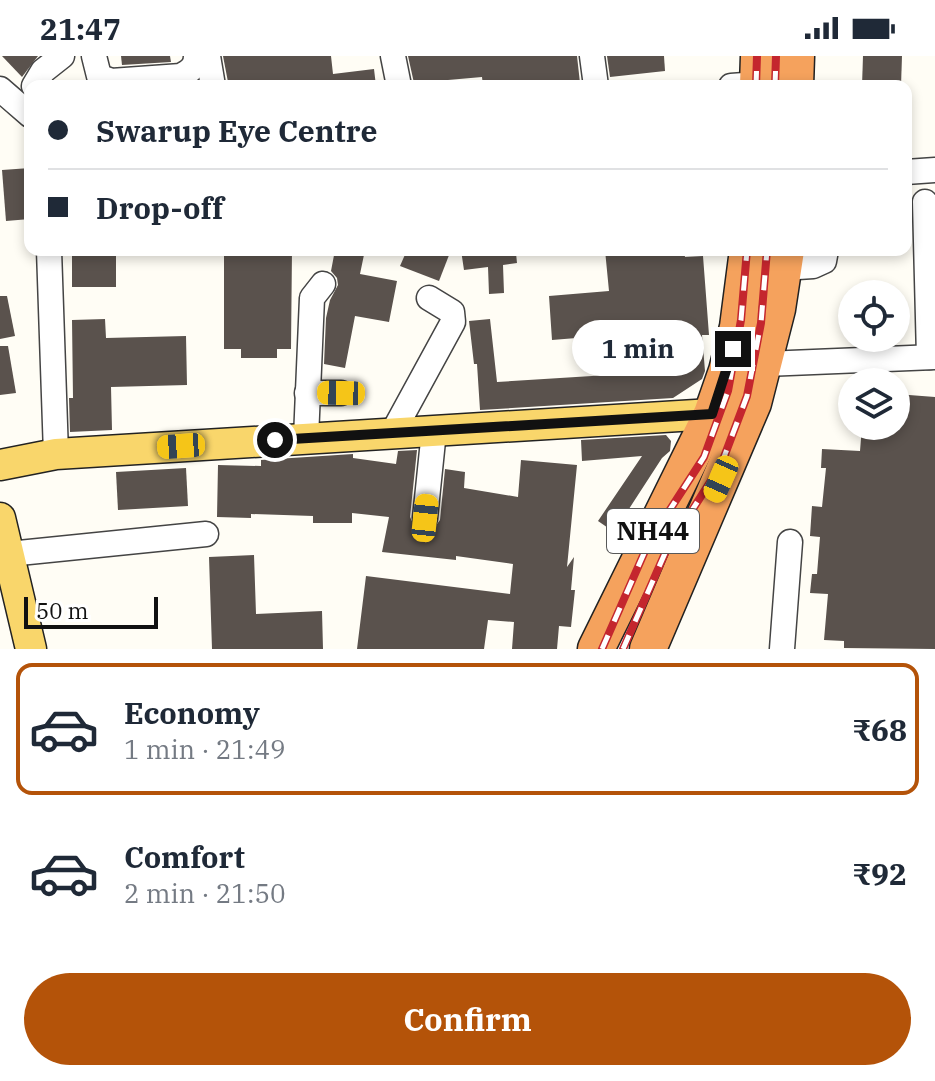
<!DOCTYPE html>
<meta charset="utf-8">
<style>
:root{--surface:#fff;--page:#f2f2f3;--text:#1f2937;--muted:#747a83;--line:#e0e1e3;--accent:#b45309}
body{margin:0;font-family:"IBM Plex Serif",serif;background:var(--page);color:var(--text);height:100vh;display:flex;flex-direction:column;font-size:30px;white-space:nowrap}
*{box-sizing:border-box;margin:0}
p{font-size:26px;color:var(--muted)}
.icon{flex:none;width:44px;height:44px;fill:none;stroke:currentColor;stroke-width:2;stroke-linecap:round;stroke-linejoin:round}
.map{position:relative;height:593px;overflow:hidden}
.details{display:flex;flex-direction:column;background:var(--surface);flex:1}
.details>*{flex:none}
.guide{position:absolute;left:24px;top:24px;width:888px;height:176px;border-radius:16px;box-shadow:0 4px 12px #0003;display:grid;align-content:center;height:176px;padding:0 24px;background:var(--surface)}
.buttons{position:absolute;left:838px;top:224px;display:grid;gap:16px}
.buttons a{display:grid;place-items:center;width:72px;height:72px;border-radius:50%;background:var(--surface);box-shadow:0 4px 12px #0003;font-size:40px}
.scale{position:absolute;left:24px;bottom:20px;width:134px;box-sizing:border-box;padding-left:8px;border:4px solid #111;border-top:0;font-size:22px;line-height:28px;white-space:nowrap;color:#111;-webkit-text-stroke:6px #fff;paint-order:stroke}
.end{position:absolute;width:36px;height:36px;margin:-18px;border:10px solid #111;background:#fff;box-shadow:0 0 0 4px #fff}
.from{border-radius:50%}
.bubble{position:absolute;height:56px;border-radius:28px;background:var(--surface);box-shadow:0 4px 12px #0003;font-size:26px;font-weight:700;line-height:56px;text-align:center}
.car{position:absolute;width:24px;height:48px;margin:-24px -12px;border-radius:10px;box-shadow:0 0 6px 2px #0007;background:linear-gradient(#f5c518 24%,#345 0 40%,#f5c518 0 76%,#345 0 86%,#f5c518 0)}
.guide b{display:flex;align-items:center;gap:28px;height:76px;font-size:30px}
.guide b+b{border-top:2px solid var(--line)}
.guide i{width:20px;height:20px;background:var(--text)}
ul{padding:14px 0 0;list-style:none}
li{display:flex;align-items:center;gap:24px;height:132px;margin:0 16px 12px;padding:0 8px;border:4px solid transparent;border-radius:16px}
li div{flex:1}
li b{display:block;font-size:30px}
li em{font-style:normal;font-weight:700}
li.selected{border-color:var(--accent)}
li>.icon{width:72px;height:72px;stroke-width:1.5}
.button{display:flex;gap:16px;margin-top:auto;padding:16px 24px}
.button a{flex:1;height:92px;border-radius:48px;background:var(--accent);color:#fff;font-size:32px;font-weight:700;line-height:92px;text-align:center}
.status{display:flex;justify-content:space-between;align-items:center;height:56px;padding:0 40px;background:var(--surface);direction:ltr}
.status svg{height:22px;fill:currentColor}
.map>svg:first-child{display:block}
.building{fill:#5a524d}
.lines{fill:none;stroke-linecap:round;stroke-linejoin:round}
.minor-casing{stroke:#444;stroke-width:27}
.major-casing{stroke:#222;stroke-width:33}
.highway-casing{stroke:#222;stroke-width:39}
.minor{stroke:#fff;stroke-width:24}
.major{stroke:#f9d66b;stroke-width:30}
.highway{stroke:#f5a25d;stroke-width:36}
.rail-casing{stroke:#c4262e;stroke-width:8}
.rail{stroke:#fff;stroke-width:5;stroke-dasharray:15;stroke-linecap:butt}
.route{stroke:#111;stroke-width:10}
.labels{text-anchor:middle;stroke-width:8;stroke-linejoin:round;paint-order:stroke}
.shield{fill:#fff;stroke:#585858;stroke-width:2}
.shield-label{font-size:26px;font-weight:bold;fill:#111}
</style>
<div class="status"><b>21:47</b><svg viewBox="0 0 49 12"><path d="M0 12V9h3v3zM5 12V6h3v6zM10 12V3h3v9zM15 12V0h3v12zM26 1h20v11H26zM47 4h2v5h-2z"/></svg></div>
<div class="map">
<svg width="935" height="593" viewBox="0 0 935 593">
<rect width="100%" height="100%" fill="#fffdf5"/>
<g class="building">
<path d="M2 0H38L22 21Z"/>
<path d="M121 0H170L171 6 122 9Z"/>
<path d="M223 0H331L333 18 374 13 376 30H264L263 24 228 26Z"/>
<path d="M408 0H577L580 27 551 30H483L482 21 414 27Z"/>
<path d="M607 0H664L665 15 610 21Z"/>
<path d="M863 0H902L901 30H862Z"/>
<path d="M30 112V163L6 165 2 114Z"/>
<rect x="72" y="194" width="44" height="37"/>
<path d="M224 194H292L291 293H277V302H241V293H224Z"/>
<path d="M335 194H365L360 218 397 225 389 266 355 260 345 312 324 308 326 262 330 244 338 229 337 222 331 215Z"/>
<path d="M407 194H451L439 225 400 210Z"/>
<path d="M461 194H482V198L516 197 517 207 503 209 504 237 489 238 488 211 464 214Z"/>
<path d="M605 194H684L685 201 703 200 709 279H702L705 315 702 323 673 342 480 354 477 308H474L469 265 490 263 497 326 624 318 622 284H614L613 279 552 284 549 240 609 235Z"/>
<path d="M0 240H7L15 280 0 283Z"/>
<path d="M105 263 106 282 186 280 187 329 111 331 112 374 70 376 69 342H73L72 264Z"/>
<path d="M0 290H8L16 337 0 339Z"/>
<path d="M896 338 935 341V593L844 592V585L824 584 828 538 810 537 812 518H817L820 481 810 480 812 450 822 451 826 412H821L822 393 860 395 862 370H896Z"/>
<path d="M666 379 671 385 670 395 662 402 614 476 598 465 642 400 582 405 581 384Z"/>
<path d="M417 394 410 461 416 474 424 477 432 475 440 464 445 413 465 416 464 432 518 441 521 404 577 409 567 511 574 501 571 534H575L571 571 559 570 557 593H512L514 566 488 564 484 593H357L366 520 510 538 513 508 456 500V504L382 496 389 461 352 457V467H313V460L251 458V462L217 461 218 409 261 410V404L353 398V402L396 408 398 395Z"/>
<path d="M186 412 188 450 118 454 116 416Z"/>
<path d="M254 499 256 558 322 555 323 593H212L209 501Z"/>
</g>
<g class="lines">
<defs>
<g id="minor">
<path d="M94 0 99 20 111 25 181 20C190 15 196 11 196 0"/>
<path d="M208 0 213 30"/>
<path d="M393 0 399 30"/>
<path d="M592 0 596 30"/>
<path d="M34 30 43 15 62 0"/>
<path d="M731 30 758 28"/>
<path d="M0 33 30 59"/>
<path d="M906 116 935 114"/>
<path d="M925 146 929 301"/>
<path d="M49 194 56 398"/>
<path d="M783 212 813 210 824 205 826 194"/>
<path d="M765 308 935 301"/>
<path d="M307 337H341"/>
<path d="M393 376 453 266 452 256 429 242"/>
<path d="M306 382 312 242 323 228"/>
<path d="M425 462 434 375"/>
<path d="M9 498 206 478"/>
<path d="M782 593 790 486"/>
</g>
<g id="major">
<path d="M0 409 56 398 712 358 731 365"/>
<path d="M0 462 31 593"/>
</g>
<g id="highway">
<path d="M758 30 759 0"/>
<path d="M795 30 796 0"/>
<path d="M596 593 712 358 727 315 738 271 748 194"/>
<path d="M648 593 753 347 777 253 786 194"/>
</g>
</defs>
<use href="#minor" class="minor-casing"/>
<use href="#major" class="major-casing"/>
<use href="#highway" class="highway-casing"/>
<use href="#minor" class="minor"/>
<use href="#major" class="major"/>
<use href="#highway" class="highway"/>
<defs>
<g id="rail">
<path d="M756 30 757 0"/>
<path d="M775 30 776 0"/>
<path d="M602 593 649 486 704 401 728 335 741 264 747 194"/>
<path d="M623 593 666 495 721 409 747 340 761 267 767 194"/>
</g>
</defs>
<use href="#rail" class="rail-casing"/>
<use href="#rail" class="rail"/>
</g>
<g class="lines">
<path class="route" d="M275 384 712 358 733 293"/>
</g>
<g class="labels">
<rect class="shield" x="607" y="453" width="92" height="44" rx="6"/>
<g class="shield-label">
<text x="653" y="484">NH44</text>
</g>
</g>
</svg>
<div class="buttons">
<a><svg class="icon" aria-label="locate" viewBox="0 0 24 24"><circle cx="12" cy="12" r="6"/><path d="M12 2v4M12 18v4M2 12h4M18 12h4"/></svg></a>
<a><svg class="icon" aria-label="layers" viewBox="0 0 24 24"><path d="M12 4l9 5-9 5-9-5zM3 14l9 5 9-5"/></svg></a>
</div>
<div class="scale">50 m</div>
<i class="end from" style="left:275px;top:384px"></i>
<i class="end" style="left:733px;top:293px"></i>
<div class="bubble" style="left:572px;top:264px;width:132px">1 min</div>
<i class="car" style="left:341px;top:337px;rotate:271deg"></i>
<i class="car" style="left:181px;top:390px;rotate:266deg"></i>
<i class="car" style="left:721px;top:423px;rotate:204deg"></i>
<i class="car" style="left:425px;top:462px;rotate:6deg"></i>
<div class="guide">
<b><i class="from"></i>Swarup Eye Centre</b>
<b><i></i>Drop-off</b>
</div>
</div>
<section class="details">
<ul>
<li class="selected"><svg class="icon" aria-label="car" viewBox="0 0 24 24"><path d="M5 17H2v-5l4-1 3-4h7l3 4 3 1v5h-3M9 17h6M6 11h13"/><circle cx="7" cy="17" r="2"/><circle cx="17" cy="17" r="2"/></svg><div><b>Economy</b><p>1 min · 21:49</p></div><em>₹68</em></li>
<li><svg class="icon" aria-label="car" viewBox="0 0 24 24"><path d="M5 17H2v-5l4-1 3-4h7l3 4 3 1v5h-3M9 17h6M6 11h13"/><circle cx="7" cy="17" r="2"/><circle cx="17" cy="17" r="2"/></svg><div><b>Comfort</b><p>2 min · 21:50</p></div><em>₹92</em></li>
</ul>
<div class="button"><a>Confirm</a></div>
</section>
